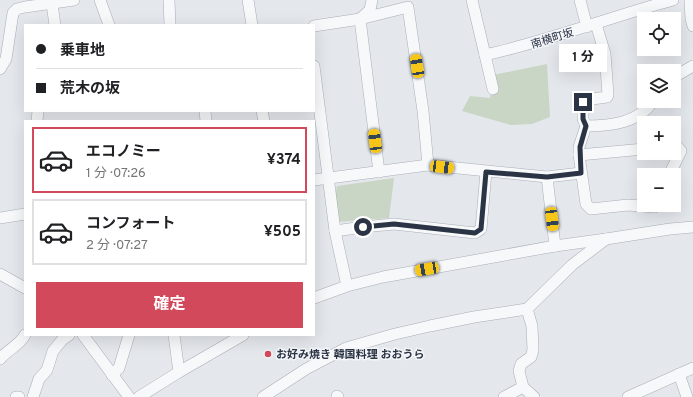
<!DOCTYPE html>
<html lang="ja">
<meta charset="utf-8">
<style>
:root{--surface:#fff;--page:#f6f6f6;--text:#202124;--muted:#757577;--line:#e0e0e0;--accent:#d1495b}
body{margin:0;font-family:Overpass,"Noto Sans JP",sans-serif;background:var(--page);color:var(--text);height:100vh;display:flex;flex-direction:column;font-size:15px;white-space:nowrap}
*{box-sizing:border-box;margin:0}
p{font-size:13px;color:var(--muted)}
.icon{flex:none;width:22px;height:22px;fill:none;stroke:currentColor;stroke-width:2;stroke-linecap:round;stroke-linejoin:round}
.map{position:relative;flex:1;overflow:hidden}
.panel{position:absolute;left:24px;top:120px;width:291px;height:216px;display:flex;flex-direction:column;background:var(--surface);border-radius:0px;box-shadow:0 4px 16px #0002}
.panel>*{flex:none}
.hud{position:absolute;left:24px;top:24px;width:291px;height:88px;border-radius:0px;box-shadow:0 4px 16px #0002;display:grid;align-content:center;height:88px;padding:0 12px;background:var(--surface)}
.buttons{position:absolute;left:637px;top:12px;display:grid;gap:8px}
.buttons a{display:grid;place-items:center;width:44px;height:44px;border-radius:0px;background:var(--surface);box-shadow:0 4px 16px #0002;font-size:20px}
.end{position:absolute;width:18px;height:18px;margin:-9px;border:5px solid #2b3445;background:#fff;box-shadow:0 0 0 2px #fff}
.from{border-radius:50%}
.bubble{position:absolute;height:28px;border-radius:0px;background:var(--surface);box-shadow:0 4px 16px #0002;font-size:13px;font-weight:700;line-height:28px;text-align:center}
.car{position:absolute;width:12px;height:24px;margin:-12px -6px;border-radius:5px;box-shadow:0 0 3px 1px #0007;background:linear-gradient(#f5c518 24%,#345 0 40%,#f5c518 0 76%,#345 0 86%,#f5c518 0)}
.hud b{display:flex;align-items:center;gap:14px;height:38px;font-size:15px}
.hud b+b{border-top:1px solid var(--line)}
.hud i{width:10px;height:10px;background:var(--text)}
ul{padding:7px 0 0;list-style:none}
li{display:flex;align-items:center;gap:12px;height:66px;margin:0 8px 6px;padding:0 4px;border:2px solid var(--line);border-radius:0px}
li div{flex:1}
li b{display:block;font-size:15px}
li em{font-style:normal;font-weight:700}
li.active{border-color:var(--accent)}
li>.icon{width:36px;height:36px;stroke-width:1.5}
.primary-button{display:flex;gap:8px;margin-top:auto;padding:8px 12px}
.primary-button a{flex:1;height:46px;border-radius:0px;background:var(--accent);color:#fff;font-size:16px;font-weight:700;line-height:46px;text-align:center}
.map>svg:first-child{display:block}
.green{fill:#c9d6c5}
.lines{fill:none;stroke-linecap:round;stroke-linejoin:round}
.minor-casing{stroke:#a9aeb7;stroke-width:12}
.minor{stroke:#f7f8fa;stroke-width:11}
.route{stroke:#2b3445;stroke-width:5}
.poi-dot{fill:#d1495b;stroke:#f4f6f9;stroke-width:1.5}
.labels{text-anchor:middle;stroke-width:3;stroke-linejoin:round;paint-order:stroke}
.street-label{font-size:11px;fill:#2b3445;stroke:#f4f6f9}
.poi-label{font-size:11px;font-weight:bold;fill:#2b3445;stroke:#f4f6f9;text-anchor:start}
</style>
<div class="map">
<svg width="693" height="397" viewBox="0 0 693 397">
<rect width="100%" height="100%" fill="#e4e7ec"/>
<g class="green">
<path d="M547 64 550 117 532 124 511 125 462 111 470 96 490 98 493 75Z"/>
<path d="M394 178 389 218 337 222 333 192 336 191 337 186Z"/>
</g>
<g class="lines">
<defs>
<g id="minor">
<path d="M100 0 109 25"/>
<path d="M169 0 170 25"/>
<path d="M248 0 252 25"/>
<path d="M472 0 485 55C549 41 610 17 673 0"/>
<path d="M580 0 587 27"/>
<path d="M690 0 691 19 693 26"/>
<path d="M52 4 55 25"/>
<path d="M360 19 379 172"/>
<path d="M360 19 370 10 372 0"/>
<path d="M314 26 360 19 408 7 423 111 428 165"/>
<path d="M485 55 493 89"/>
<path d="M314 66 335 231 347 286"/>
<path d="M0 69 6 59 13 13 17 9 25 7 74 0"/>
<path d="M674 77 693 66"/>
<path d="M205 111 206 121"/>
<path d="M262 111 264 121"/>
<path d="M37 121 38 111"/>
<path d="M586 126 583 119V102L585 100 607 97 608 95 605 54 596 24"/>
<path d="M644 149 579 155 586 204 591 209 628 205 655 207 658 205"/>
<path d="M579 155V147L586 126C610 126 639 123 653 101"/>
<path d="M669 175 681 151 676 145H674"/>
<path d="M547 177 555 246"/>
<path d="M314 180 428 165 547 177 581 173"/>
<path d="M0 218 25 214"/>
<path d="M335 231 363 227 394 224 475 233 481 229 486 172"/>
<path d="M0 274 25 288"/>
<path d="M314 298 347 286 383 277 555 246 606 239 670 229 693 227"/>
<path d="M527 309 532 326 533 350 531 357 521 364 519 371 523 387 534 397"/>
<path d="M83 335 129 397"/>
<path d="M174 335 179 372"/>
<path d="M0 359C7 350 20 345 25 335"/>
<path d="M679 374 687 397"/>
<path d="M112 375 119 368 129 335"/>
<path d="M337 396 338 397"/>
<path d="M16 397H19"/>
<path d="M33 397 39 379 47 370 53 351 62 340 69 335"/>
<path d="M139 397 179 372 243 335"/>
<path d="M263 397 306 369 346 348 395 334 430 326 474 317 527 309 572 265 606 239"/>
<path d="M504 397 523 387"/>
<path d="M628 397 693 368"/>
</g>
</defs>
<use href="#minor" class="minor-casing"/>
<use href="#minor" class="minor"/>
</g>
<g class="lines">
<path class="route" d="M363 227 394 224 475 233 481 229 486 172 547 177 581 173 580 147 586 126 583 119V102"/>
</g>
<circle class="poi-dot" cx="268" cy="354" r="4"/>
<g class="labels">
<g class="street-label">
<text transform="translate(552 38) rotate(-17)" y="4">南横町坂</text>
</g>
<g class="poi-label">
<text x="276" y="358">お好み焼き 韓国料理 おおうら</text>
</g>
</g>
</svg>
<div class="buttons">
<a><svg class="icon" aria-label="locate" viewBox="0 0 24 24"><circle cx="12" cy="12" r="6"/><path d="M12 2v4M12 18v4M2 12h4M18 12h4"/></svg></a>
<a><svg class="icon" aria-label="layers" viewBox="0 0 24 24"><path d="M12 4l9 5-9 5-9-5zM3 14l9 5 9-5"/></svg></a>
<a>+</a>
<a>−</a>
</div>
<i class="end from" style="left:363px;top:227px"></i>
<i class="end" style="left:583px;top:102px"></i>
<div class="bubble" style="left:559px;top:44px;width:48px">1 分</div>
<i class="car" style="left:417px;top:66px;rotate:351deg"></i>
<i class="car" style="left:375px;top:141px;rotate:353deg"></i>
<i class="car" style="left:442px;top:167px;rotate:97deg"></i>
<i class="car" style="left:552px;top:219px;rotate:173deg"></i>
<i class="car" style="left:427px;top:269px;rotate:260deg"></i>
<div class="hud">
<b><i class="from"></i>乗車地</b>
<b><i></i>荒木の坂</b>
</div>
<section class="panel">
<ul>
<li class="active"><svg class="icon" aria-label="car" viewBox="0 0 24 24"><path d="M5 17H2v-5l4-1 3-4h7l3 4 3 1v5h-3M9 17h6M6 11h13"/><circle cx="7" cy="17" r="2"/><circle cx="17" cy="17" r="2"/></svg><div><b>エコノミー</b><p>1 分 · 07:26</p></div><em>¥374</em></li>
<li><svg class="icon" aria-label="car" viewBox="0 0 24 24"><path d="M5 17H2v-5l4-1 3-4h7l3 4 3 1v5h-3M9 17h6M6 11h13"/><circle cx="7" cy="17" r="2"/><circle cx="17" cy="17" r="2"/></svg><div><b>コンフォート</b><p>2 分 · 07:27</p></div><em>¥505</em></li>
</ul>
<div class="primary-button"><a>確定</a></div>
</section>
</div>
